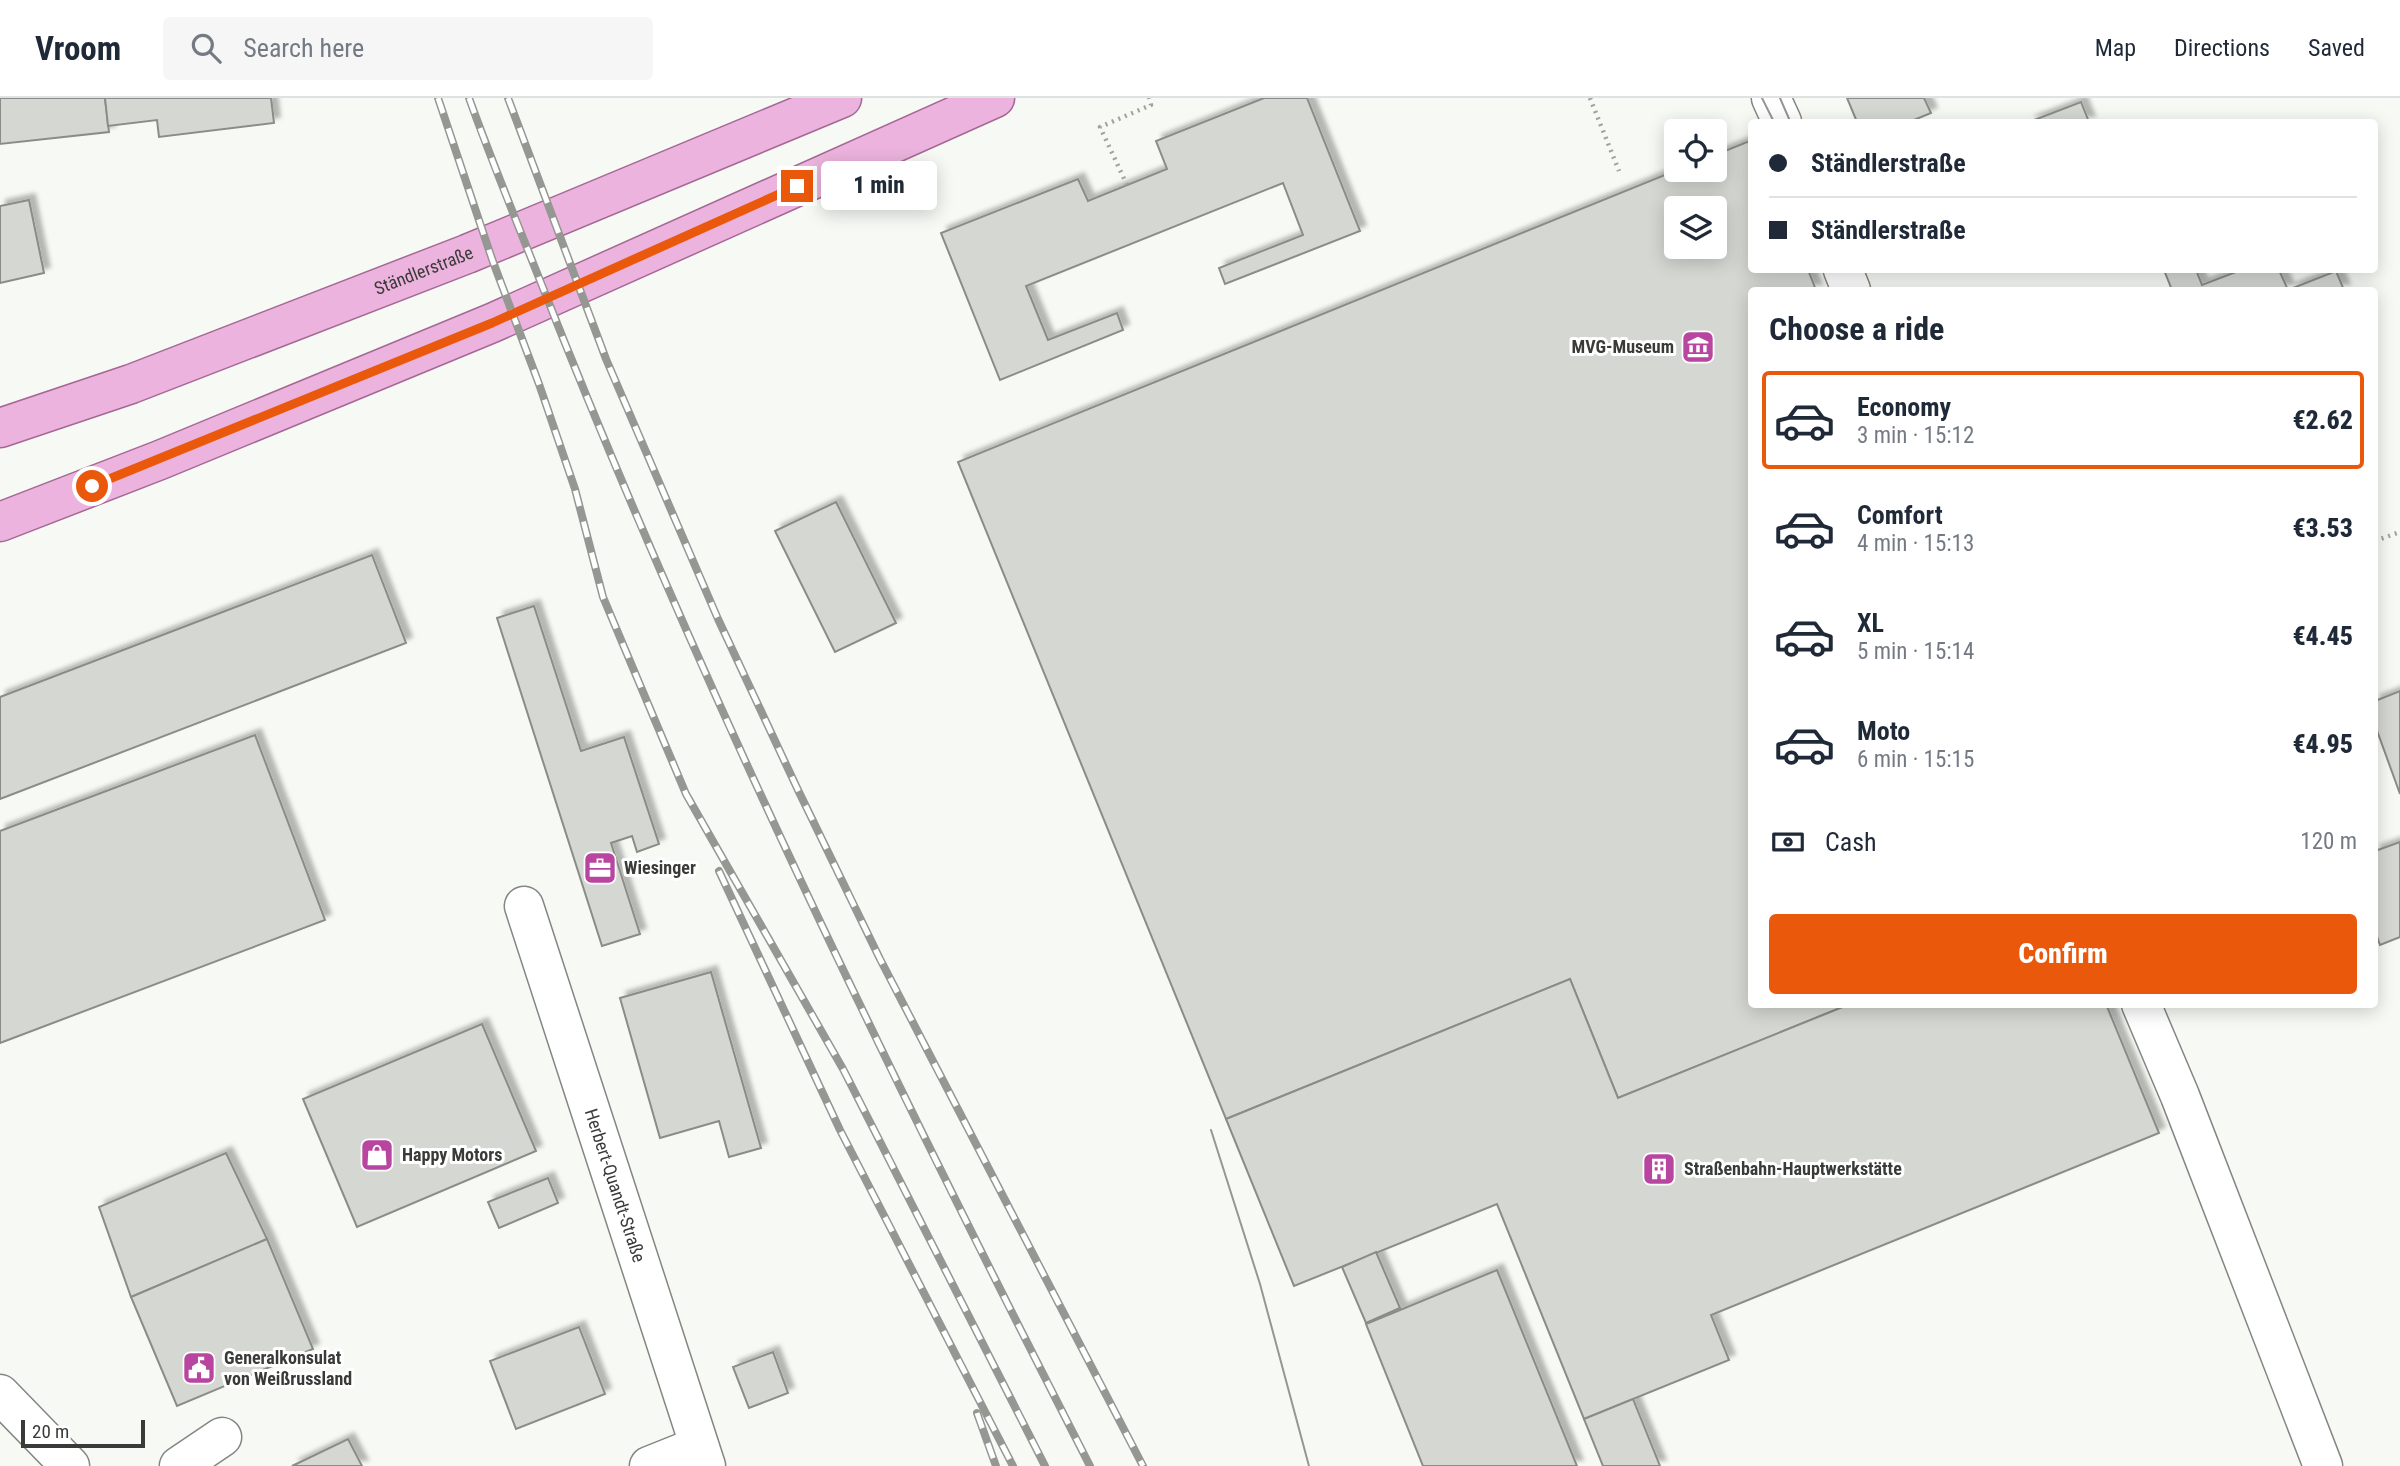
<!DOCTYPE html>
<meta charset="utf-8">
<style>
:root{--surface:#fff;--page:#f6f6f7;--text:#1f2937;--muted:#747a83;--line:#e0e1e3;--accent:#ea580c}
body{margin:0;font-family:"Roboto Condensed",sans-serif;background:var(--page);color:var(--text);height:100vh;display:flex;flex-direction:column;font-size:26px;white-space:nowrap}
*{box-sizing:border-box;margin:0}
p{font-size:23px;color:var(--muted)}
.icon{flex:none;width:38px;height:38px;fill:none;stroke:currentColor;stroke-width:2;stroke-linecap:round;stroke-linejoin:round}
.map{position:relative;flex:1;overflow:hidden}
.panel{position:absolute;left:1748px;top:189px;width:630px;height:721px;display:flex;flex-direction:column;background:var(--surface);border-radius:7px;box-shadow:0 4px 18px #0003}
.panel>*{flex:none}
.top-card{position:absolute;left:1748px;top:21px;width:630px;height:154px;border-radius:7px;box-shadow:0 4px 18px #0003;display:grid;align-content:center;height:154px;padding:0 21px;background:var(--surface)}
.fabs{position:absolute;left:1664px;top:21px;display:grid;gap:14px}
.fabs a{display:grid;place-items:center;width:63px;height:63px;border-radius:7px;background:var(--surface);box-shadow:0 4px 18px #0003;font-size:35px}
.scale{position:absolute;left:21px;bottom:18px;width:124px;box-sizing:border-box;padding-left:7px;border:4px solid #3a3b39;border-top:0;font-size:19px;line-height:24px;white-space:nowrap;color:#3a3b39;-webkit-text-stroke:5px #fff;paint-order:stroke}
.end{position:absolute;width:32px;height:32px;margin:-16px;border:9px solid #ea580c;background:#fff;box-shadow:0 0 0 4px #fff}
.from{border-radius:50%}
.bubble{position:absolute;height:49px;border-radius:7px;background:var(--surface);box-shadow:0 4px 18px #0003;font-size:23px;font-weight:800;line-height:49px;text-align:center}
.top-card b{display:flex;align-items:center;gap:24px;height:66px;font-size:26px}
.top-card b+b{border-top:2px solid var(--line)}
.top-card i{width:18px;height:18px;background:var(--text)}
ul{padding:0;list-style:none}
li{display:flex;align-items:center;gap:21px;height:98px;margin:0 14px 10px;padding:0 7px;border:4px solid transparent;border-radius:7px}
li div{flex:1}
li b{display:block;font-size:26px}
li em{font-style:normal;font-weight:800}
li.selected{border-color:var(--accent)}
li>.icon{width:63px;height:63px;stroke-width:1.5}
h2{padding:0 21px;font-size:32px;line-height:84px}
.pay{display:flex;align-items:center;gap:18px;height:77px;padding:0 21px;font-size:26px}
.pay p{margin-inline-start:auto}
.button{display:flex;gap:14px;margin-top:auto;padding:14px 21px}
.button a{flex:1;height:80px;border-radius:7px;background:var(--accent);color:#fff;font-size:28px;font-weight:800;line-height:80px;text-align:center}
header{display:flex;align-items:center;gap:42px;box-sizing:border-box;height:98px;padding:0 35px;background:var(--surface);border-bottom:2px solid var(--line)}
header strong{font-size:33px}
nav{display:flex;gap:38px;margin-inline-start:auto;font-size:24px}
.search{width:490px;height:63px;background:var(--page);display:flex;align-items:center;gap:18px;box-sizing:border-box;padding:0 24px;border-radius:7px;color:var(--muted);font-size:26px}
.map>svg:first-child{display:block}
.building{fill:#d5d8d2;stroke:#8a8c87;stroke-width:2;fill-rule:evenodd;filter:url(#shadow)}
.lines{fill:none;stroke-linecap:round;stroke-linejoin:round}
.minor-casing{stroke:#848681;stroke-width:41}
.major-casing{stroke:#a56895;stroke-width:41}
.path{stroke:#a0a29e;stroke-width:4.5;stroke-dasharray:2 5;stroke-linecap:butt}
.minor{stroke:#fff;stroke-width:38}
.major{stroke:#ebb3dd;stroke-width:38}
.tram{stroke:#959793;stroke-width:2}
.rail-casing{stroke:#959793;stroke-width:8}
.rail{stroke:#fff;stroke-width:5;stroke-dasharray:16;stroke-linecap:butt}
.route{stroke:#ea580c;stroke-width:9}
.labels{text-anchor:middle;stroke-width:6;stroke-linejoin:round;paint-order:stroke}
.street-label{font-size:18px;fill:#3a3b39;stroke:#fff}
.poi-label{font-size:18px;font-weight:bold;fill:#3a3b39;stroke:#fff;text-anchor:start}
</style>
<header>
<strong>Vroom</strong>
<div class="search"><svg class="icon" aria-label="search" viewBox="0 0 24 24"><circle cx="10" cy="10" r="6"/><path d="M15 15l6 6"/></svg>Search here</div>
<nav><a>Map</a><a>Directions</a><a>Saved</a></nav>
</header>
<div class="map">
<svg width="2400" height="1368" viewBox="0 0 2400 1368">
<defs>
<filter id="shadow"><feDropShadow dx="6" dy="-6" stdDeviation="2" flood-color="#0004"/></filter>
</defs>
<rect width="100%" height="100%" fill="#f7faf4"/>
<g class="building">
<path d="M0 0H105L109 34 0 46Z"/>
<path d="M105 0H271L274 25 159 39 157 22 108 28Z"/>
<path d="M1264 0H1307L1360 133 1225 186 1219 170 1303 137 1283 85 1026 188 1048 242 1117 215 1123 232 1000 282 941 135 1078 81 1088 103 1167 71 1156 43Z"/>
<path d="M1847 0H1924L1931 15 1909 24H1857Z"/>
<path d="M2081 4 2089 24H2029Z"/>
<path d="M1752 42V172H1808L1816 192H1752V906H1850L1618 1000 1570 881 1226 1021 958 364 1677 72H1715V57ZM1676 110H1715V149H1676Z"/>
<path d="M29 102 44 175 0 185V108Z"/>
<path d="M2164 172H2196L2202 187 2241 172H2279L2288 192H2172Z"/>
<path d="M2336 173 2344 192H2286H2288Z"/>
<path d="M836 404 896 525 835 554 775 433Z"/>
<path d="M372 457 406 545 0 701V599Z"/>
<path d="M534 508 581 653 624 639 659 746 637 754 632 738 611 745 640 836 602 848 497 520Z"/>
<path d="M2400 593V696L2375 627V603Z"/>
<path d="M255 637 325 822 0 945V733Z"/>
<path d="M2400 744V839L2380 847 2375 833V753Z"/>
<path d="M711 874 761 1050 729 1059 719 1023 660 1040 620 900Z"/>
<path d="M1570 881 1618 1000 1850 906H2106L2159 1035 1711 1217 1729 1262 1584 1321 1497 1106 1294 1188 1226 1021Z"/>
<path d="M482 926 536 1053 357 1129 303 1001Z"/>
<path d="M226 1055 267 1141 131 1199 99 1109Z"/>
<path d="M548 1080 558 1105 499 1130 488 1104Z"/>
<path d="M267 1141 313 1251 177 1308 131 1199Z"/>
<path d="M1376 1154 1400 1210 1366 1225 1342 1169Z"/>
<path d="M1497 1172 1577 1368H1423L1366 1226Z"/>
<path d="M579 1229 605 1296 516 1331 490 1263Z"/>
<path d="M773 1254 788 1295 749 1310 733 1269Z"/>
<path d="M1633 1301 1660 1368H1603L1584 1321Z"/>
<path d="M348 1341 362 1368H292Z"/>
</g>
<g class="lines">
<defs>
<g id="minor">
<path d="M1771 0 1782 24"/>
<path d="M1843 172 1851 192"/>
<path id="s1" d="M524 808 706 1368"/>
<path d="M2141 906 2180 998 2323 1368"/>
<path d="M0 1296 70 1368"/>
<path d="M179 1368 222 1339"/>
<path d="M649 1368 699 1348"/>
</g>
<g id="major">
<path id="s2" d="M0 330 131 286 467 156 842 0"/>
<path d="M0 424 160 362 492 225 995 0"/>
</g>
</defs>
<use href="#minor" class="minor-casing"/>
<use href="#major" class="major-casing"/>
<g class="path">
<path d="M1590 0 1619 73"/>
<path d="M1127 87 1100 29 1151 7 1149 0"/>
<path d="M2375 443 2400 434"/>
</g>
<use href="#minor" class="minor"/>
<use href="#major" class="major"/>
<g class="tram">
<path d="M1762 0 1774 24"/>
<path d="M1780 0 1790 23"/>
<path d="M1211 1032 1260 1186 1309 1368"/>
</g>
<defs>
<g id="rail">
<path d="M438 0 492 161 539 286 575 391 603 499 686 696 843 971 1045 1368"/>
<path d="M469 0C492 64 518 127 543 190 702 593 893 983 1090 1368"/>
<path d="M508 0 606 261 718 521 798 692 880 861 1143 1368"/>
<path d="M719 773 840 1032 1013 1368"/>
<path d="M977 1315 996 1368"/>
</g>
</defs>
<use href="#rail" class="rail-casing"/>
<use href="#rail" class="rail"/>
</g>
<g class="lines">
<path class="route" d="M92 388 492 225 797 88"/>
</g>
<defs>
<symbol id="museum-square" viewBox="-11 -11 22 22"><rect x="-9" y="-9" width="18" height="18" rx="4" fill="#b8459f" stroke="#fff"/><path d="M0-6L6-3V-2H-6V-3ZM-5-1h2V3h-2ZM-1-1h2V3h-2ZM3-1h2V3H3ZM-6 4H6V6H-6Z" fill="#fff"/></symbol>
<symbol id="office-square" viewBox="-11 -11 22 22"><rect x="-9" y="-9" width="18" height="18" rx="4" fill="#b8459f" stroke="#fff"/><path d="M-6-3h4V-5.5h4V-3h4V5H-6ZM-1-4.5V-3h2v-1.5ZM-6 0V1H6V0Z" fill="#fff"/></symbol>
<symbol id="shop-square" viewBox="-11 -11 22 22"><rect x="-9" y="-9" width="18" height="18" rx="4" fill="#b8459f" stroke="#fff"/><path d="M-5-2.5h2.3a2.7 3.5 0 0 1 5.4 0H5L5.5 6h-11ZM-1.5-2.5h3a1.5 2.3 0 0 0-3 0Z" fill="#fff"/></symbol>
<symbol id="building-square" viewBox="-11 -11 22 22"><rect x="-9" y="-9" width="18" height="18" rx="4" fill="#b8459f" stroke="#fff"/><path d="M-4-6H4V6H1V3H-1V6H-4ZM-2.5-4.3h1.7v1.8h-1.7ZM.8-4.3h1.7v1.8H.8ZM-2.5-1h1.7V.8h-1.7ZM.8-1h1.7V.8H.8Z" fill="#fff"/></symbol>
<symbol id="civic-square" viewBox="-11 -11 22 22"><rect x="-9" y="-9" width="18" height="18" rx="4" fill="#b8459f" stroke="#fff"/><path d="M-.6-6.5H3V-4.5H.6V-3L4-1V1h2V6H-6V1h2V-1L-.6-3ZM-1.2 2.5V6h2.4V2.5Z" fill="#fff"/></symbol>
</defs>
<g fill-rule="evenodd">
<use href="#museum-square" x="1679" y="230" width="38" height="38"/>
<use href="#office-square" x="581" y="751" width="38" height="38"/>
<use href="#shop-square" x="358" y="1038" width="38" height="38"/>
<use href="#building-square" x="1640" y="1052" width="38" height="38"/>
<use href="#civic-square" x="180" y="1251" width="38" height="38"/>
</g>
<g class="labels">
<g class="street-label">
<text dy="6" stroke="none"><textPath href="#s2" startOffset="452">Ständlerstraße</textPath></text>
<text dy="6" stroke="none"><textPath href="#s1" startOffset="294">Herbert-Quandt-Straße</textPath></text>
</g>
<g class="poi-label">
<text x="1674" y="255" text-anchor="end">MVG-Museum</text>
<text x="624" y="776">Wiesinger</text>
<text x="402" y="1063">Happy Motors</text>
<text x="1684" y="1077">Straßenbahn-Hauptwerkstätte</text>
<text x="224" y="1266">Generalkonsulat<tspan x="224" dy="21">von Weißrussland</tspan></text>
</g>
</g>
</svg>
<div class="fabs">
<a><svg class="icon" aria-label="locate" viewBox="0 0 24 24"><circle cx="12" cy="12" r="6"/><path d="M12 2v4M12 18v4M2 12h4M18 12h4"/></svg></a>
<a><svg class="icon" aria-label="layers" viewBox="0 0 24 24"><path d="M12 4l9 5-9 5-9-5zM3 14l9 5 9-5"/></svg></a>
</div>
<div class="scale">20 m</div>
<i class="end from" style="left:92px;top:388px"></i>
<i class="end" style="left:797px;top:88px"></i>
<div class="bubble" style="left:821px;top:63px;width:116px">1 min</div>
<div class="top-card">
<b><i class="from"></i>Ständlerstraße</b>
<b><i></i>Ständlerstraße</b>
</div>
<section class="panel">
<h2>Choose a ride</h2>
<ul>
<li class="selected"><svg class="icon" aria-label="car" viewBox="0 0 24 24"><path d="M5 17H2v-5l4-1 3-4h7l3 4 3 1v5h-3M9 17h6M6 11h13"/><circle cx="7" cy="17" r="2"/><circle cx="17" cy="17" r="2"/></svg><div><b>Economy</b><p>3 min · 15:12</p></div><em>€2.62</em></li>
<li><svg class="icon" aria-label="car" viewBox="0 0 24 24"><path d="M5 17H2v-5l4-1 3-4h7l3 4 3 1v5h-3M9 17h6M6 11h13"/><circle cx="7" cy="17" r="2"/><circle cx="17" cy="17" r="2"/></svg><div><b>Comfort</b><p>4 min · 15:13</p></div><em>€3.53</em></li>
<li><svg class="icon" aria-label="car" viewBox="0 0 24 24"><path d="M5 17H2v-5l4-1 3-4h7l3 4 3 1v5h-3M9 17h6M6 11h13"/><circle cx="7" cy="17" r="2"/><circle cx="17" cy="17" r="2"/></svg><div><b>XL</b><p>5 min · 15:14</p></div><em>€4.45</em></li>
<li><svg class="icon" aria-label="car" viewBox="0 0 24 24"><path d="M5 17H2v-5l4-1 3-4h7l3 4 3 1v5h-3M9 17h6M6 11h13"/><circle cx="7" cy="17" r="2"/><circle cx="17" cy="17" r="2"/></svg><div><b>Moto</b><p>6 min · 15:15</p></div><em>€4.95</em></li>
</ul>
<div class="pay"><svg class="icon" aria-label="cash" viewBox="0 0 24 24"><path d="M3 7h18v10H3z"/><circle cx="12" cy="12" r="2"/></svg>Cash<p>120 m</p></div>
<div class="button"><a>Confirm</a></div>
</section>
</div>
